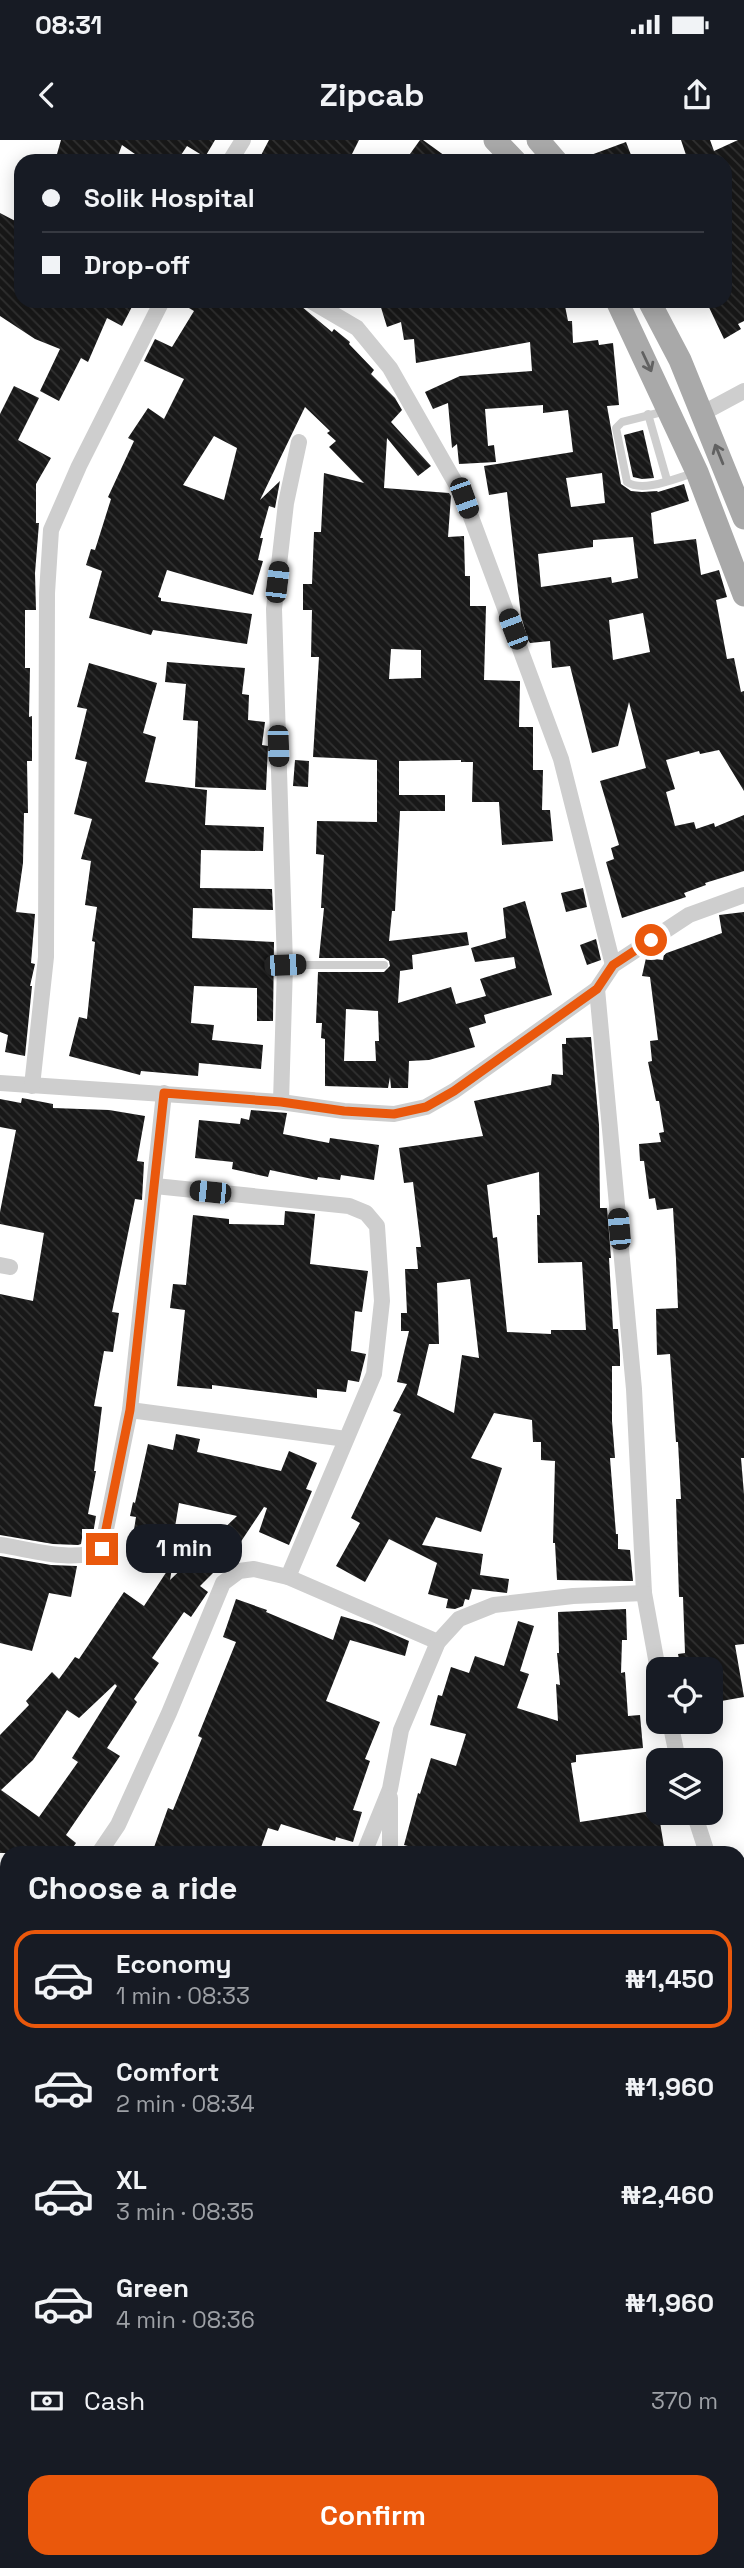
<!DOCTYPE html>
<meta charset="utf-8">
<style>
:root{--surface:#171b24;--page:#242831;--text:#f1f3f6;--muted:#9ea1a6;--line:#363941;--accent:#ea580c}
body{margin:0;font-family:"Space Grotesk",sans-serif;background:var(--page);color:var(--text);height:100vh;display:flex;flex-direction:column;font-size:26px;white-space:nowrap}
*{box-sizing:border-box;margin:0}
p{font-size:23px;color:var(--muted)}
.icon{flex:none;width:38px;height:38px;fill:none;stroke:currentColor;stroke-width:2;stroke-linecap:round;stroke-linejoin:round}
.map{position:relative;flex:1;overflow:hidden}
.side{position:absolute;left:0px;top:1706px;width:746px;height:723px;display:flex;flex-direction:column;background:var(--surface);border-radius:21px 21px 0 0;box-shadow:0 4px 18px #0003}
.side>*{flex:none}
.guide{position:absolute;left:14px;top:14px;width:718px;height:154px;border-radius:21px;box-shadow:0 4px 18px #0003;display:grid;align-content:center;height:154px;padding:0 28px;background:var(--surface)}
.tools{position:absolute;left:646px;top:1517px;display:grid;gap:14px}
.tools a{display:grid;place-items:center;width:77px;height:77px;border-radius:14px;background:var(--surface);box-shadow:0 4px 18px #0003;font-size:35px}
.end{position:absolute;width:32px;height:32px;margin:-16px;border:9px solid #ea580c;background:#fff;box-shadow:0 0 0 4px #fff}
.from{border-radius:50%}
.bubble{position:absolute;height:49px;border-radius:21px;background:var(--surface);box-shadow:0 4px 18px #0003;font-size:23px;font-weight:700;line-height:49px;text-align:center}
.car{position:absolute;width:21px;height:42px;margin:-21px -10px;border-radius:9px;box-shadow:0 0 5px 2px #0007;background:linear-gradient(#222 24%,#8ab4d8 0 40%,#222 0 76%,#8ab4d8 0 86%,#222 0)}
.guide b{display:flex;align-items:center;gap:24px;height:66px;font-size:26px}
.guide b+b{border-top:2px solid var(--line)}
.guide i{width:18px;height:18px;background:var(--text)}
ul{padding:0;list-style:none}
li{display:flex;align-items:center;gap:21px;height:98px;margin:0 14px 10px;padding:0 14px;border:4px solid transparent;border-radius:21px}
li div{flex:1}
li b{display:block;font-size:26px}
li em{font-style:normal;font-weight:700}
li.on{border-color:var(--accent)}
li>.icon{width:63px;height:63px;stroke-width:1.5}
h2{padding:0 28px;font-size:32px;line-height:84px}
.pay{display:flex;align-items:center;gap:18px;height:77px;padding:0 28px;font-size:26px}
.pay p{margin-inline-start:auto}
.button{display:flex;gap:14px;margin-top:auto;padding:14px 28px}
.button a{flex:1;height:80px;border-radius:21px;background:var(--accent);color:#fff;font-size:28px;font-weight:700;line-height:80px;text-align:center}
.status{display:flex;justify-content:space-between;align-items:center;height:49px;padding:0 35px;background:var(--surface);direction:ltr}
.status svg{height:19px;fill:currentColor}
header{display:flex;justify-content:space-between;align-items:center;height:91px;padding:0 28px;background:var(--surface);font-size:32px;font-weight:700}
.map>svg:first-child{display:block}
.building{fill:url(#building-back-hatch);fill-rule:evenodd}
.lines{fill:none;stroke-linecap:round;stroke-linejoin:round}
.service{stroke:#cecece;stroke-width:8}
.minor{stroke:#cecece;stroke-width:16}
.primary{stroke:#a9a9a9;stroke-width:23}
.oneway{stroke:#616161}
.route{stroke:#ea580c;stroke-width:9}
</style>
<div class="status"><b>08:31</b><svg viewBox="0 0 49 12"><path d="M0 12V9h3v3zM5 12V6h3v6zM10 12V3h3v9zM15 12V0h3v12zM26 1h20v11H26zM47 4h2v5h-2z"/></svg></div>
<header><svg class="icon" aria-label="back" viewBox="0 0 24 24"><path d="M15 5l-7 7 7 7"/></svg>Zipcab<svg class="icon" aria-label="share" viewBox="0 0 24 24"><path d="M12 15V3M7 8l5-5 5 5M5 13v7h14v-7"/></svg></header>
<div class="map">
<svg width="744" height="2428" viewBox="0 0 744 2428">
<defs>
<pattern id="building-back-hatch" width="6" height="6" patternUnits="userSpaceOnUse" patternTransform="scale(1.75)"><rect width="6" height="6" fill="#181818"/><path d="M-1 5l2 2M0 0l6 6M5-1l2 2" fill="none" stroke="#313131"/></pattern>
</defs>
<rect width="100%" height="100%" fill="#fff"/>
<g class="building">
<path d="M61 0H215L205 17 187 6 177 21H145L122 5 116 21H55Z"/>
<path d="M269 0H359L350 18 346 16 344 21H258Z"/>
<path d="M420 0H423L452 21H405Z"/>
<path d="M681 0H710L714 11 738 0H744V181L738 184 741 189 724 199 706 161H724V21H688Z"/>
<path d="M626 2 631 15 618 21H580V19Z"/>
<path d="M0 73 21 84V161H135L122 186 107 178 88 222 81 218 59 261 40 251 60 209 35 199 0 176Z"/>
<path d="M177 161H295L332 192 334 189 350 202 349 204 374 230 371 234 395 258 402 270 391 282 431 326 418 336 387 298 384 348 449 353 451 356 448 397 464 396 465 436H470V466H486L484 540 520 541 519 587H533V630H543L542 670H550L553 701 502 705 499 662H472L473 622H461V620L399 621V655H445V671H400L395 771H392L389 801 467 792 469 805 412 815 413 829 400 831 398 863 451 847 456 864 486 856 480 839 516 828 514 817 475 822 471 808 506 798 503 768 525 761 552 855 484 875 486 883 469 888 475 907 429 920 409 921 408 948H391L390 937 388 948 325 946V899L321 898 322 883H316L318 832H384L390 826 389 821 384 818H319L324 768H321L324 715 316 714 317 681 377 682V620L313 617 319 517H311L312 470H303V444H312L314 392H321L324 333 364 343 329 307 336 301 327 293 330 291 305 267 260 360 280 341 275 368 269 366 260 398H263L258 420 263 421 253 455 167 430 158 457 161 458V461L252 474 247 504 153 490 151 495 89 478 102 431 86 425 91 409 95 410 111 359 108 357 134 301 128 298 148 268 164 279 184 239 144 221 155 199 172 207 194 171ZM214 296 237 308 224 360 183 345ZM391 509 421 510V538L389 539ZM346 869 378 871 379 901H375L376 921H344Z"/>
<path d="M379 161H564L568 181H572L573 203 598 200 599 205 613 203 619 265 607 266 621 344 631 351 642 352 657 351 658 352 684 344 689 361 651 373 654 404 696 399 701 435 719 430 727 457 716 460 727 519 734 518 741 552 744 551V651L719 610 700 614 699 611 666 620 675 649 666 652 675 686 694 682 696 689 714 683 715 687 744 675V731L705 743 706 745 684 753 686 757 622 778 606 722 614 719 611 708 619 705 600 641 646 628 629 562 618 606 592 613 570 526 552 528 550 501 530 503 528 500 521 476 507 352 489 355 484 326 573 312 568 270 543 273V265L485 269 488 306 494 305 496 322 459 324 457 304 452 308 448 263 433 269 425 252 460 236 532 231 530 202 416 223 414 199 404 200 401 182 387 187ZM602 333 605 363 571 367 566 338ZM633 397 638 438 612 443 611 437 541 447 538 414 593 407V400ZM643 473 650 512 613 520 609 480Z"/>
<path d="M14 246 39 258 18 300 51 318 36 344V383H39L35 433 36 470H25V528H30L29 577 32 576V621H27L28 673H24L23 723 16 772 35 774 31 823 35 824 30 846H32L25 916 5 912 8 895 0 892V274Z"/>
<path d="M643 290 654 338 642 339 633 337 624 295Z"/>
<path d="M167 522 245 528 242 554 249 555 248 580 265 582 262 605 268 606 266 650 195 647 198 581 183 580 186 544 165 542Z"/>
<path d="M89 523 157 543 143 593 156 597 145 642 207 650 205 685 264 687 263 711 201 710 200 748 272 749 273 770 193 768 192 798 274 802 273 881H257V848L194 846 191 883 214 885 212 900 263 905 261 929 199 923 198 936 141 931 140 935 69 916 79 877 87 879 95 802 92 801 97 767 85 765 91 721 81 719 92 679 74 674 87 622 75 619 87 569 77 567Z"/>
<path d="M295 620 309 621 308 647 293 646Z"/>
<path d="M583 748 587 767 566 772 561 753Z"/>
<path d="M744 772V1318H741L744 1354V1504L735 1505 744 1557 710 1563V1523L681 1529 678 1514 685 1513 683 1457H679L676 1359H681L678 1302H676L670 1214 657 1215 656 1169 678 1168 676 1119 673 1068 657 1070 655 1058 649 1059 644 1021H640L639 1004 661 1002 659 993 664 992 659 961H656L648 922 652 921 650 901 658 900 650 837 642 836 646 818 663 820 664 814 722 793 719 775Z"/>
<path d="M596 799 601 820 587 825 580 805Z"/>
<path d="M591 897 599 985 600 1068H607L611 1118H609L613 1189H618L620 1215V1226H612V1281L615 1318H610L616 1394H618V1409L630 1410 633 1441 557 1440 555 1403H553L555 1321 541 1320V1302H533L532 1280 494 1273 471 1318 502 1328 481 1392 436 1377 422 1405 483 1414 480 1435 509 1439 507 1453 472 1449 469 1460 465 1459 463 1466 455 1469 446 1468 448 1459 428 1454 437 1423 389 1399 365 1442 336 1426 360 1383 351 1378 401 1274 393 1271 407 1244 397 1242 409 1191H401V1173H407L405 1129H418L416 1107H421L413 1042 404 1043 399 1008 483 996 474 961 551 945 552 934 563 935 562 904H566V898ZM539 1032 540 1075H537L538 1123 582 1122 586 1190H551V1194L507 1192 497 1097 493 1098 487 1045ZM470 1139 479 1218 462 1215 454 1273 417 1255 429 1204H439L437 1143Z"/>
<path d="M22 958 53 964V968L109 970 145 976 137 1021 144 1022 142 1060 135 1059 112 1172 119 1173 113 1212 104 1211 94 1266 102 1267 94 1331H96L88 1374 96 1376 92 1400 82 1398 81 1404 78 1405 53 1404 0 1395V1154L33 1161 44 1093 0 1084V1072L16 990 0 987V959L21 963Z"/>
<path d="M251 970 287 973 283 994 329 1003 330 998 379 1005 374 1040 341 1035 340 1040 318 1037 317 1040 270 1030 268 1037 232 1029 233 1022 195 1018 199 980 240 984 241 978 249 980Z"/>
<path d="M285 1071 315 1074 310 1124 368 1131 362 1172 355 1171 351 1211 366 1214 359 1242 348 1240 346 1252 317 1249V1258L212 1245V1249L177 1246 185 1170 170 1168 173 1144 186 1145 193 1075 229 1079V1084L284 1085Z"/>
<path d="M176 1294 200 1299 197 1312 281 1331 289 1311 317 1323 306 1349 312 1351 289 1405 259 1392 267 1368 264 1367 234 1412 200 1446 208 1452 191 1477 184 1472 152 1518 159 1523 134 1559 137 1562 107 1608 120 1616 66 1695 76 1703 69 1713H0V1595L29 1565 26 1561 52 1532 59 1539 75 1517 79 1519 124 1452 144 1466 173 1422 170 1440 237 1376 179 1363 174 1393 178 1394 173 1422 130 1415 136 1377 130 1376 133 1362 135 1363 148 1304 173 1310ZM115 1544 117 1546 72 1618 78 1622 39 1677 1 1650 33 1620 67 1570 79 1578Z"/>
<path d="M0 1416 51 1425 77 1426 71 1457 49 1453 32 1511 0 1503Z"/>
<path d="M236 1459 267 1470 266 1472 333 1500 341 1476 372 1485 409 1501 405 1516 350 1500 326 1561 380 1582 365 1619 370 1621 353 1670 362 1672 353 1702 336 1697 335 1701 281 1684 278 1691 268 1688 259 1713H152L168 1668 173 1670 202 1598 198 1596 236 1502 223 1497Z"/>
<path d="M626 1469 627 1500H622L621 1533 625 1532 628 1576 640 1575 643 1608 576 1615V1622L571 1623 580 1682 658 1670 665 1713H435L404 1705 418 1653 420 1654 431 1618 456 1626 466 1594 430 1585 438 1555 442 1556 451 1527 469 1533 475 1516 504 1526 518 1481 534 1486 520 1531 529 1534 517 1568 558 1581 556 1544 560 1545 557 1513H559L558 1472Z"/>
</g>
<g class="lines">
<g class="service">
<path d="M666 271 622 282 616 288 627 342C643 353 676 338 694 333"/>
<path d="M648 274 667 340"/>
<path d="M285 825H384"/>
</g>
<g class="minor">
<path d="M230 21 243 0"/>
<path d="M311 161 357 188 390 228 464 358 561 619 613 825"/>
<path d="M703 273 744 251"/>
<path d="M597 849 634 1249 644 1453 658 1530"/>
<path d="M0 943 281 962 344 971 394 974 426 967 454 951 597 849 613 825 689 775 744 755"/>
<path d="M32 946 46 817 47 453 51 390 79 326 162 161"/>
<path d="M281 962 285 825 274 469 286 363 299 302"/>
<path d="M155 1046 349 1066 366 1073 377 1086 382 1161 374 1234 288 1437"/>
<path d="M0 1125 10 1127"/>
<path d="M130 1270 346 1299"/>
<path d="M0 1405C30 1409 75 1424 102 1409L130 1270 164 953"/>
<path d="M670 1582 678 1620"/>
<path d="M694 1673 707 1713"/>
<path d="M99 1713 118 1685 169 1573 223 1443 239 1431 254 1429 288 1437 438 1502"/>
<path d="M364 1713 390 1649 401 1590 438 1502 459 1479 494 1465 573 1456 644 1453"/>
<path d="M390 1713V1658"/>
<path d="M0 1751 7 1757"/>
<path d="M738 1805 744 1822"/>
<path d="M0 2056 7 2061"/>
<path d="M738 2316 744 2321"/>
<path d="M150 2428 152 2422"/>
<path d="M387 2428 389 2422"/>
<path d="M611 2428 613 2422"/>
</g>
<g class="primary">
<path d="M495 0 515 21"/>
<path d="M538 0 556 21"/>
<path d="M617 161 697 332 744 455"/>
<path d="M649 161 680 220 744 378"/>
</g>
</g>
<defs><path id="oneway-shaft" d="M-6 0H5M1.5-3L5.5 0L1.5 3" fill="none" stroke-width="1.6" stroke-linecap="round" stroke-linejoin="round" transform="scale(1.75)"/></defs>
<g class="oneway">
<use href="#oneway-shaft" transform="translate(647 222) rotate(65)"/>
<use href="#oneway-shaft" transform="translate(719 314) rotate(-112)"/>
</g>
<g class="lines">
<path class="route" d="M102 1409 130 1270 164 953 281 962 344 971 394 974 426 967 454 951 597 849 613 825 651 800"/>
</g>
</svg>
<div class="tools">
<a><svg class="icon" aria-label="locate" viewBox="0 0 24 24"><circle cx="12" cy="12" r="6"/><path d="M12 2v4M12 18v4M2 12h4M18 12h4"/></svg></a>
<a><svg class="icon" aria-label="layers" viewBox="0 0 24 24"><path d="M12 4l9 5-9 5-9-5zM3 14l9 5 9-5"/></svg></a>
</div>
<i class="end from" style="left:651px;top:800px"></i>
<i class="end" style="left:102px;top:1409px"></i>
<div class="bubble" style="left:126px;top:1384px;width:116px">1 min</div>
<i class="car" style="left:464px;top:358px;rotate:160deg"></i>
<i class="car" style="left:277px;top:442px;rotate:7deg"></i>
<i class="car" style="left:513px;top:489px;rotate:339deg"></i>
<i class="car" style="left:278px;top:606px;rotate:178deg"></i>
<i class="car" style="left:285px;top:825px;rotate:88deg"></i>
<i class="car" style="left:210px;top:1052px;rotate:276deg"></i>
<i class="car" style="left:619px;top:1089px;rotate:355deg"></i>
<div class="guide">
<b><i class="from"></i>Solik Hospital</b>
<b><i></i>Drop-off</b>
</div>
<section class="side">
<h2>Choose a ride</h2>
<ul>
<li class="on"><svg class="icon" aria-label="car" viewBox="0 0 24 24"><path d="M5 17H2v-5l4-1 3-4h7l3 4 3 1v5h-3M9 17h6M6 11h13"/><circle cx="7" cy="17" r="2"/><circle cx="17" cy="17" r="2"/></svg><div><b>Economy</b><p>1 min · 08:33</p></div><em>₦1,450</em></li>
<li><svg class="icon" aria-label="car" viewBox="0 0 24 24"><path d="M5 17H2v-5l4-1 3-4h7l3 4 3 1v5h-3M9 17h6M6 11h13"/><circle cx="7" cy="17" r="2"/><circle cx="17" cy="17" r="2"/></svg><div><b>Comfort</b><p>2 min · 08:34</p></div><em>₦1,960</em></li>
<li><svg class="icon" aria-label="car" viewBox="0 0 24 24"><path d="M5 17H2v-5l4-1 3-4h7l3 4 3 1v5h-3M9 17h6M6 11h13"/><circle cx="7" cy="17" r="2"/><circle cx="17" cy="17" r="2"/></svg><div><b>XL</b><p>3 min · 08:35</p></div><em>₦2,460</em></li>
<li><svg class="icon" aria-label="car" viewBox="0 0 24 24"><path d="M5 17H2v-5l4-1 3-4h7l3 4 3 1v5h-3M9 17h6M6 11h13"/><circle cx="7" cy="17" r="2"/><circle cx="17" cy="17" r="2"/></svg><div><b>Green</b><p>4 min · 08:36</p></div><em>₦1,960</em></li>
</ul>
<div class="pay"><svg class="icon" aria-label="cash" viewBox="0 0 24 24"><path d="M3 7h18v10H3z"/><circle cx="12" cy="12" r="2"/></svg>Cash<p>370 m</p></div>
<div class="button"><a>Confirm</a></div>
</section>
</div>
